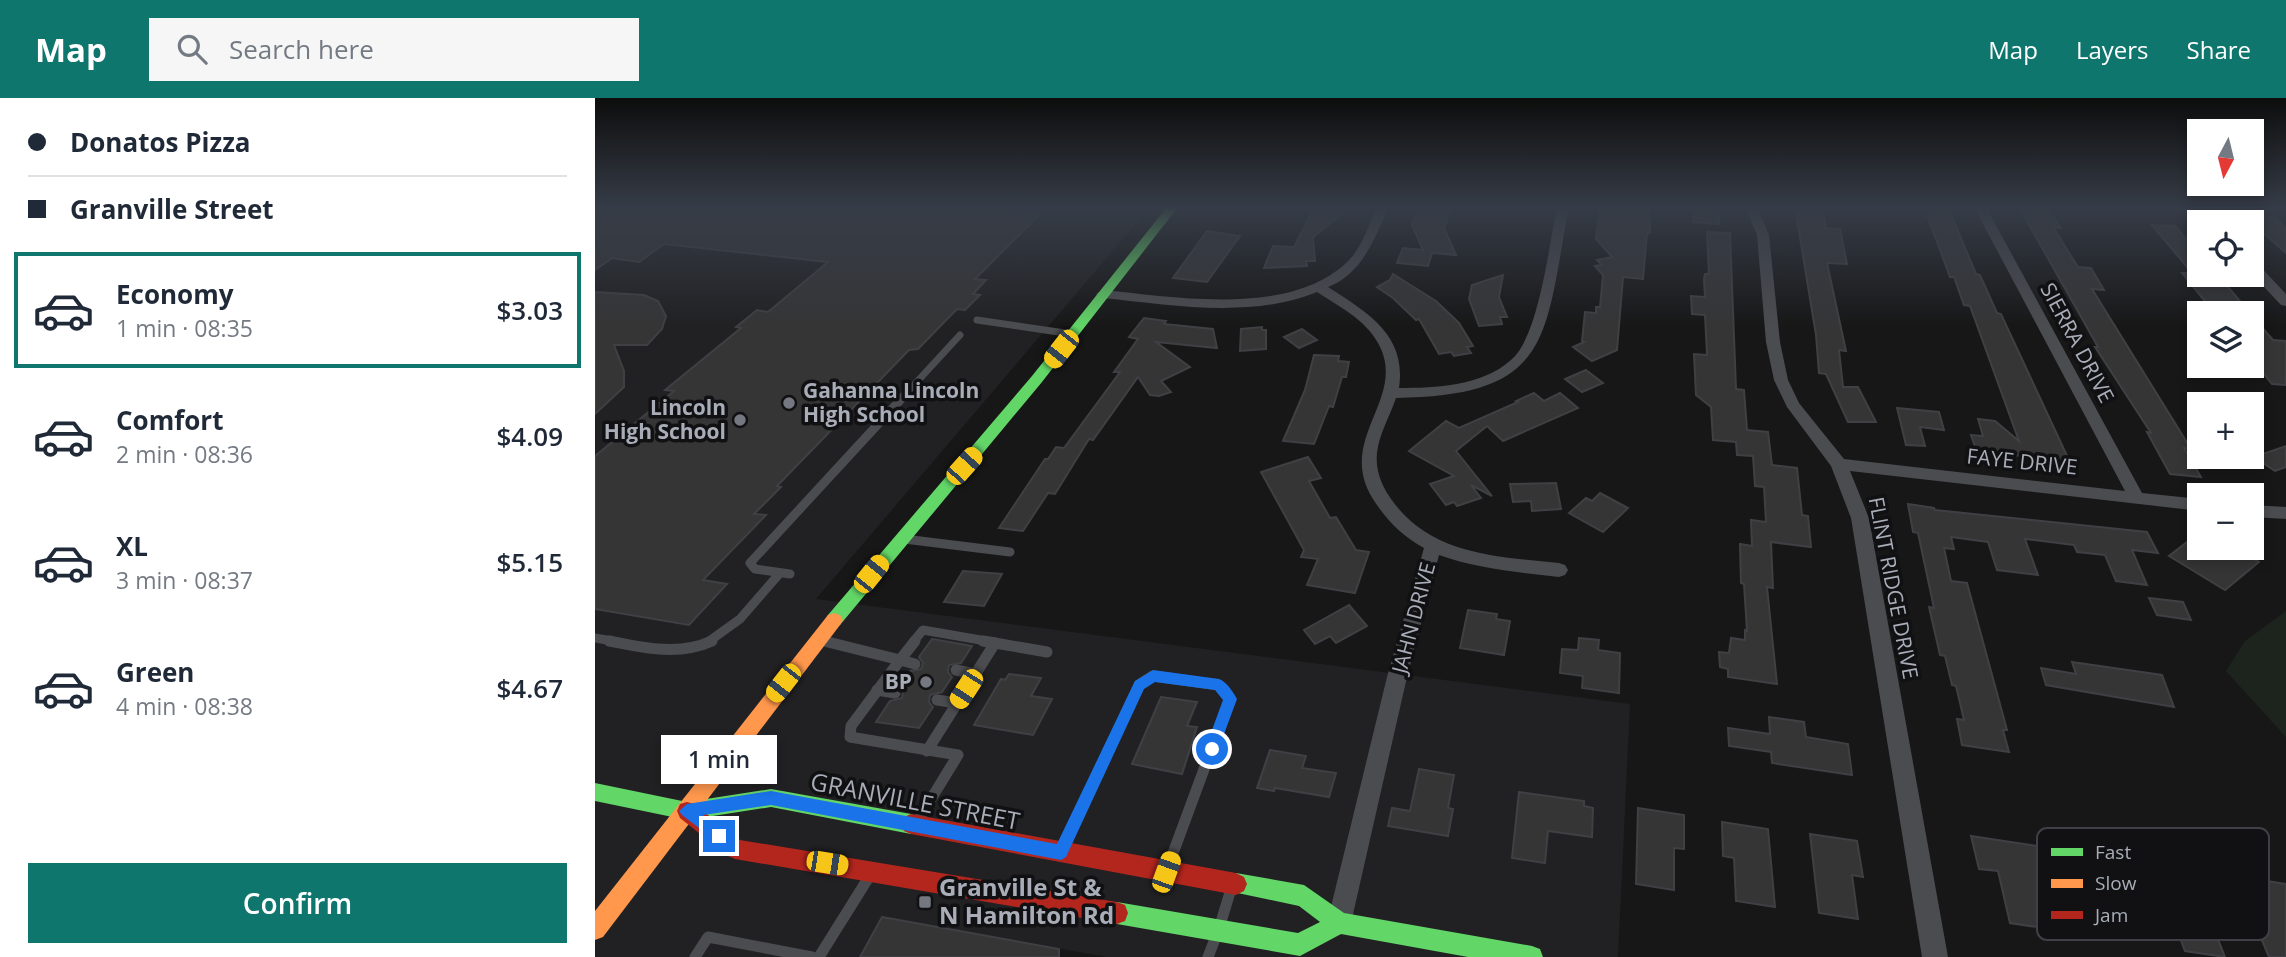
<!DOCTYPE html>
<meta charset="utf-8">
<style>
:root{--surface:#fff;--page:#f6f6f7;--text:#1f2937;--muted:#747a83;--line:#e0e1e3;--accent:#0f766e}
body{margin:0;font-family:"Open Sans",sans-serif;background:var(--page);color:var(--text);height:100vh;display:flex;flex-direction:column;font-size:26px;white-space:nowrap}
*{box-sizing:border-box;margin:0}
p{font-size:23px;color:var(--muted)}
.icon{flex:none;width:38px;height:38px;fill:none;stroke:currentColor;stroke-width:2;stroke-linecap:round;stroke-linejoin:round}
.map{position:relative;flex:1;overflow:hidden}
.drawer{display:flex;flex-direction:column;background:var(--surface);width:595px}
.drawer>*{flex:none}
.top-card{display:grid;align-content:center;height:154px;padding:0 28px;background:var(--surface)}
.needle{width:46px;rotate:187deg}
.controls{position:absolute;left:1592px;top:21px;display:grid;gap:14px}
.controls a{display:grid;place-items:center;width:77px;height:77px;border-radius:0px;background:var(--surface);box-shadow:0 4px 10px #0003;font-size:35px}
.end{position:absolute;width:32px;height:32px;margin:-16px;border:9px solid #1a73e8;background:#fff;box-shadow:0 0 0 4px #fff}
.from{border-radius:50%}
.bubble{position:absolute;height:49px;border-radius:0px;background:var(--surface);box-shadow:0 4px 10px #0003;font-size:23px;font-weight:600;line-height:49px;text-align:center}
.car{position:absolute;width:21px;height:42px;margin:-21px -10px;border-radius:9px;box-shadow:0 0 5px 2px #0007;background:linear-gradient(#f5c518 24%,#345 0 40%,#f5c518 0 76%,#345 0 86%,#f5c518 0)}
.top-card b{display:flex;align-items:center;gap:24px;height:66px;font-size:26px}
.top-card b+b{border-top:2px solid var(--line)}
.top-card i{width:18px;height:18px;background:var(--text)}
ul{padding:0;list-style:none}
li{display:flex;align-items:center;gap:21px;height:116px;margin:0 14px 10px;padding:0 14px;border:4px solid transparent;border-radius:0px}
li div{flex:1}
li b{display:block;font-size:26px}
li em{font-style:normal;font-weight:600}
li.active{border-color:var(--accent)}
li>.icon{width:63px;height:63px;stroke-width:1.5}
.primary-button{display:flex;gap:14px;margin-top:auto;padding:14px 28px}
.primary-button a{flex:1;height:80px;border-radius:0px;background:var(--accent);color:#fff;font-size:28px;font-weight:600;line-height:80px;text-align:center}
header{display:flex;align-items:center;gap:42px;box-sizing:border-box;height:98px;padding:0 35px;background:var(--accent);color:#fff}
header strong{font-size:33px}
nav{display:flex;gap:38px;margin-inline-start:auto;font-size:24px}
.search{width:490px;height:63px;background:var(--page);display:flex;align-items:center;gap:18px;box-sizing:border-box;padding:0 24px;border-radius:0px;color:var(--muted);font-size:26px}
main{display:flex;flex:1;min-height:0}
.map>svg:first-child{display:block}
.built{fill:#212123}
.green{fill:#1d241e}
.building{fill:#353536;stroke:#3f4043;stroke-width:2}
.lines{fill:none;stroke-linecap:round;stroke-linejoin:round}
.lane-far2{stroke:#4b4c50;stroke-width:7}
.lane-far1{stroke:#4b4c50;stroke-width:9}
.lane{stroke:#4b4c50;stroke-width:11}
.street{fill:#4b4c50;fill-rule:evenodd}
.fast{fill:#63d668;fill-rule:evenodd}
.slow{fill:#ff974d;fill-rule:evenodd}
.jam{fill:#b3261e;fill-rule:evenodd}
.route{fill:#1a73e8}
.poi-dot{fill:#757880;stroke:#111113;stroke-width:2.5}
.labels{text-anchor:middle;stroke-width:7;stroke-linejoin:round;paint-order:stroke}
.street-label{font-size:21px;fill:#a8adb8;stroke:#111113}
.poi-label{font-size:21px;font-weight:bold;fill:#a8adb8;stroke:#111113;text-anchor:end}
.near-street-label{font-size:24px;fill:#a8adb8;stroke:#111113}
.near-poi-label{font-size:24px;font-weight:bold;fill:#a8adb8;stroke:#111113;text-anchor:start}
.key{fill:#111113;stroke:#3e4045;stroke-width:2}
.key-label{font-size:19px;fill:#a8adb8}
</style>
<header>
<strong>Map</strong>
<div class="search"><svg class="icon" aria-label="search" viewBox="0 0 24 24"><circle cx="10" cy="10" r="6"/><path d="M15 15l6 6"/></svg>Search here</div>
<nav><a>Map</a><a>Layers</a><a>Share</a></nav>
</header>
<main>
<section class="drawer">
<div class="top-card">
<b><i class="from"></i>Donatos Pizza</b>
<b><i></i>Granville Street</b>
</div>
<ul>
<li class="active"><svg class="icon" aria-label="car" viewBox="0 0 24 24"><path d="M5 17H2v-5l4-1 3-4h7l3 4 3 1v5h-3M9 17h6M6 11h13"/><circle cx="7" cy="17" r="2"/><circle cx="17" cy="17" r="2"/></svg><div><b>Economy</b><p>1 min · 08:35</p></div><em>$3.03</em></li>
<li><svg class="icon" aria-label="car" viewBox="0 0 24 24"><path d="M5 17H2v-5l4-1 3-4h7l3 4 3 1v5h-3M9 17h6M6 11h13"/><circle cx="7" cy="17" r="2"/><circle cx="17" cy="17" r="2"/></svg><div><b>Comfort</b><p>2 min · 08:36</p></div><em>$4.09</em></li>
<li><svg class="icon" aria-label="car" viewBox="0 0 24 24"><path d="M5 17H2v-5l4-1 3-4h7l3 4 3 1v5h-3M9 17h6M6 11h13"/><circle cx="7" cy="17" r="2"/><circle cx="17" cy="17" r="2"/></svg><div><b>XL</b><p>3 min · 08:37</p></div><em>$5.15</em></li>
<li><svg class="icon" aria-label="car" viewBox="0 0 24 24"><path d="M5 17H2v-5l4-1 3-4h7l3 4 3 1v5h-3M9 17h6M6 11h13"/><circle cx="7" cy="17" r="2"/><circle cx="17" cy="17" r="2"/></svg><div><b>Green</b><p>4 min · 08:38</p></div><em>$4.67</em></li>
</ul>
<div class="primary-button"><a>Confirm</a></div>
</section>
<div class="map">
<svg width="1691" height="859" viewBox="0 0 1691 859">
<rect width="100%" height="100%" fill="#171717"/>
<path class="built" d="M0 109H555L221 501 1035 606 1023 859H512L288 819 265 859H0Z"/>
<path class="green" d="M1691 513V639L1631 573 1650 543Z"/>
<g class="building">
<path d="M0 109H430L427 112 447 114 380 181 391 182 378 196 385 197 370 212 362 211 323 251 314 252 182 388 186 389 159 416 171 417 108 482 132 486 94 527 0 511V358L79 293 70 292 146 230 141 229 162 212 173 214 233 164 69 146 44 164 17 160 0 172Z"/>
<path d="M725 109 748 115 718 139 720 163H711L712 168 669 170 678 148 699 149 717 114Z"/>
<path d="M1005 109H1054L1055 135H1052L1048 181 1028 179 1022 252 997 263 978 249 989 244 987 243 990 214 1001 215V209H1005L1008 177 1000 168 1007 167 1002 162 1017 159 1001 141Z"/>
<path d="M1098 109 1124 110V126L1098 124Z"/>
<path d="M1200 109H1227L1231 130 1245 131 1252 166 1232 165 1251 253 1244 252 1248 289H1263L1281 324H1253L1231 276 1224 275 1221 237Z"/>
<path d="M1332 109H1353L1381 176 1385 177 1402 215 1406 216 1474 362 1382 354 1376 337 1388 338 1383 321 1400 323 1424 343 1375 208 1369 207 1359 179H1355L1332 117 1336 118Z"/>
<path d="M1424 109H1452L1466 130 1458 129 1483 169 1496 170 1509 192 1497 191 1596 351 1589 350 1606 379 1575 376 1552 334 1556 335 1500 249H1503Z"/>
<path d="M823 111 855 113 849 130 861 157 837 155 833 168 802 165 808 150 828 152 817 127Z"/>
<path d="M1650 119H1679L1691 130V155Z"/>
<path d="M1557 127 1580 128 1605 157V177H1623L1655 215H1624L1618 207H1613L1587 175H1597Z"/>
<path d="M612 133 645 138 612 184 578 180Z"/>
<path d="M1112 134 1135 135 1141 291 1149 292 1152 332 1173 334 1177 367 1202 370 1207 417 1213 418 1216 449 1176 444 1178 490 1172 489 1182 586 1133 579V571L1125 569 1124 554 1134 555 1136 540 1150 542V532L1152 533 1149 486 1146 485 1145 446 1157 448 1156 422 1171 424 1169 389 1160 388 1158 358 1142 357 1141 344 1118 342 1116 309 1101 297 1099 256 1112 257 1110 217 1097 216 1096 198 1110 199 1109 181 1110 176H1114Z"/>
<path d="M798 176 841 203 864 225 878 248 872 249 876 255 859 258 856 254 844 256 824 221 821 222 798 200 782 189 795 182Z"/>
<path d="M908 177 904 199 912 219H905L907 226 884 228 874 201 877 187Z"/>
<path d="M0 194 49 197 63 203 71 218 67 231 52 247H19L29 273V289L0 316Z"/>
<path d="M1657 218 1678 242 1691 243V287L1677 286 1657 261Z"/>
<path d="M549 220 571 223 569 226 618 231 622 250 561 244 595 269 566 283 576 294 564 298 555 297 543 279 498 342 494 341 460 396 453 395 428 433 404 430 450 361H453L461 349 469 350 525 274H519L543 241 534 239Z"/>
<path d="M667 229V232H671V251L645 253 646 231Z"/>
<path d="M707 231 722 242 704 250 689 239Z"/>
<path d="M719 257 744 258 743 263 754 264 751 279H747L738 309 734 308 719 346 688 343 710 292Z"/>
<path d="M991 272 1008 285 987 294 970 281Z"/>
<path d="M939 295 949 303 965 295 983 310 908 343 892 328 861 353 897 398 876 387 886 400 862 408 859 404 851 407 835 386 859 378 814 353 851 323 864 330 923 304 921 303Z"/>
<path d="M1302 310 1344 314 1349 332 1325 329 1330 348 1311 347Z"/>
<path d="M1691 348V369L1680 373 1659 359Z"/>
<path d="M713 359 726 380 714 383 735 420 741 419 761 452 774 454 760 495 712 487 723 461 706 459 709 452 666 374Z"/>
<path d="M961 385 966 411 937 413 936 403 918 404 915 386Z"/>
<path d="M1005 395 1033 410 1008 434 974 415 991 400 997 403Z"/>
<path d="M1313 406 1339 410 1340 412 1552 434 1563 455 1537 452 1552 487 1521 483 1510 457 1482 454 1479 447 1430 441 1443 477 1402 472 1393 444 1356 439 1359 451 1349 450 1356 483 1372 485 1412 632H1408L1414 654 1367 647 1362 621 1369 622 1361 588 1357 587 1350 558 1345 557 1334 509 1339 510 1323 435 1318 434Z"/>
<path d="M1592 444 1618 460 1631 450H1640L1664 464 1630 492 1574 458Z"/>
<path d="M368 473 407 476 389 508 349 504Z"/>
<path d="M1554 500 1588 504 1596 522 1562 517Z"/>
<path d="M754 507 772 528 741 545 735 538 720 546 709 532Z"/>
<path d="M873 512 902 516 901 521 915 523 909 557 865 550Z"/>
<path d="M984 540 1004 542 1003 552 1025 555 1024 595 987 590 988 578 965 575 967 551 983 552Z"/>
<path d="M337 541 377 548 366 565 354 567 353 574 357 579 347 594 335 597 334 604 338 609 324 630 281 624 295 603 307 600 308 593 305 588 315 573 326 571 328 565 324 559Z"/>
<path d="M1477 564 1567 577 1579 609 1451 587 1446 570 1481 576Z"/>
<path d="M414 576 446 580 436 598 457 601 438 637 379 627 406 581 410 582Z"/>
<path d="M566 599 602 604 592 628 602 629 587 676 537 666Z"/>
<path d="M1174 619 1209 624 1211 639 1253 646 1257 677 1177 665 1176 654 1134 648 1133 630 1175 636Z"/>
<path d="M675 652 711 658 707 670 741 675 734 699 680 690 679 693 662 690Z"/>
<path d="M824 671 859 677 853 710 858 711 853 738 793 728 797 710 815 713Z"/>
<path d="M924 694 989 703V708L998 710 997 739 953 733 950 765 917 760Z"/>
<path d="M1043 710 1089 717V751L1079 750V792L1041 786Z"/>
<path d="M1127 724 1173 731 1180 809 1141 803 1139 760 1128 758Z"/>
<path d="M1215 736 1262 743 1268 779 1257 777 1263 821 1224 815Z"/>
<path d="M1376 738 1595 771 1630 859 1590 853 1570 800 1504 788 1521 841 1415 825 1403 773 1384 771Z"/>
<path d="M1640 778 1691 786V859H1674Z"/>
<path d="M287 819 464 851V859H265Z"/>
</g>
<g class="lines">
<g class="lane-far2">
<path d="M382 222 477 236"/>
<path d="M307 300 365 237"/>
</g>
<g class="lane-far1">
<path d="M309 441 415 454"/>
<path d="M195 476 160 471 155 465 309 298"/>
<path d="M0 540 23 544"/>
<path d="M229 543 235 544"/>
<path d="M113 544 145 521 185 475"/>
<path d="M318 544 328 532 397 544"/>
</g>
<g class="lane">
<path d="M14 543C49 550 84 558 117 543"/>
<path d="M229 543 305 562 256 628 255 639 363 657 325 719"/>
<path d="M320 543 305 562 320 566"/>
<path d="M400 545 452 554"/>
<path d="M361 572 380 576"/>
<path d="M282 592 300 595"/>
<path d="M342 602 362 605"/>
<path d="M332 653 400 545 388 543"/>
<path d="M470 745 544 587 558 578 624 587 635 601 574 766"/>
<path d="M626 824 636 791"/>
<path d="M100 859 113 839 217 859"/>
<path d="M224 859 274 779"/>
<path d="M613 859 620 841"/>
</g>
<g class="street">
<path d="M782 109H794C779 141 768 175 733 189 772 214 812 237 804 290 841 290 887 288 916 262 944 239 954 146 962 109H974C949 239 959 298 801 300 795 318 784 336 782 355 780 374 788 391 799 405 838 457 904 459 964 465L970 467 973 472 970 477 964 479C923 474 883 471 844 457L812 579 756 825 753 834 744 837 735 834 732 825 792 579 829 450C809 439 795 426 782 407 735 343 815 302 783 245 770 221 743 208 722 194 656 221 577 207 508 200L501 196 508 192C581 199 699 220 755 161 768 147 774 126 782 109Z"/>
<path d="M1150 109H1162L1174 137 1185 244 1193 282 1204 305 1249 361 1530 393 1379 109H1391L1547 395 1605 401V413L1255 373 1274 420 1353 859H1327L1256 420 1236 368 1192 309 1179 282 1171 244 1162 137Z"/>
<path d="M1584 109H1598L1620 124H1606Z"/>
<path d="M1657 164 1662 165 1691 196V208L1686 207 1657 176Z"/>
<path d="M1657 407 1691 409V421L1657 419Z"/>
</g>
<g class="fast">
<path d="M572 109H583L447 284 245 527 239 529 233 527 230 522 233 517 437 278Z"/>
<path d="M0 685 92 704 176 691 316 716 323 719 326 726 323 733 316 736 176 709 92 722 0 703Z"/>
<path d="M641 775 709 787 749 815 937 848 945 851 948 859H873L746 836 705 858 522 826 514 823 511 815 514 807 522 804 703 835 725 824 704 808 633 793 630 786 633 779Z"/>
</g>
<path class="slow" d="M239 515 245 517 248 522 245 527 8 839 0 842V813L233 517Z"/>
<g class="jam">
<path d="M92 704 99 706 145 742 522 804 530 807 533 815 530 823 522 826 140 761 133 758 85 720 82 713 85 706Z"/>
<path d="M316 716 641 775 649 779 652 786 649 793 641 797 316 736 309 733 306 726 309 719Z"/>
</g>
</g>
<linearGradient id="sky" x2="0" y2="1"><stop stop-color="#0d0d0d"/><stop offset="0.48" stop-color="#363c47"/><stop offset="1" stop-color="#363c47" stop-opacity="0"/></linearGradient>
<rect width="1691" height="229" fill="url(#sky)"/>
<path class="route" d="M558 572 624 581C632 584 638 594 642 601L622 655 617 657 610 651 628 602 620 592 560 584 549 591 471 759 466 762 176 707 108 717 129 733 131 738 129 743 124 745 87 717 84 713 92 706 176 693 462 746 540 583Z"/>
<g class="poi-dot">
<circle cx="194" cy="305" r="7"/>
<circle cx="145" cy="322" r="7"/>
<circle cx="331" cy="584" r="7"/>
<rect x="323" y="797" width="14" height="14" rx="3.5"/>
</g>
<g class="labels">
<g class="street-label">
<text transform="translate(1482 245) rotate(62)" y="7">SIERRA DRIVE</text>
<text transform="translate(1427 364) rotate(6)" y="7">FAYE DRIVE</text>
<text transform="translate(1298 490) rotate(79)" y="7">FLINT RIDGE DRIVE</text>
<text transform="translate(819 520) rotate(-75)" y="7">JAHN DRIVE</text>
</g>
<g class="poi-label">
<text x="208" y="300" text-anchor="start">Gahanna Lincoln<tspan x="208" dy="24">High School</tspan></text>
<text x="131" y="317">Lincoln<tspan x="131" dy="24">High School</tspan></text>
<text x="317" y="591">BP</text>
</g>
<g class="near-street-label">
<text transform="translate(320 704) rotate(11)" y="8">GRANVILLE STREET</text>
</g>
<g class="near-poi-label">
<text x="344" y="798">Granville St &amp;<tspan x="344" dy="28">N Hamilton Rd</tspan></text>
</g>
</g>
<rect x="1442" y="730" width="232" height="112" rx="10" class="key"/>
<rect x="1456" y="750" width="32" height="8" fill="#63d668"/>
<rect x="1456" y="781" width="32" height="9" fill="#ff974d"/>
<rect x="1456" y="813" width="32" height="8" fill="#b3261e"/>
<g class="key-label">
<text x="1500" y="761">Fast</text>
<text x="1500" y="792">Slow</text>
<text x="1500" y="824">Jam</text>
</g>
</svg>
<div class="controls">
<a><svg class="needle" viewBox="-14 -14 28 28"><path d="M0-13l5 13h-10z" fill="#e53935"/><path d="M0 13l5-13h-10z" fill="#747a83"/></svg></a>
<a><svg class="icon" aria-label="locate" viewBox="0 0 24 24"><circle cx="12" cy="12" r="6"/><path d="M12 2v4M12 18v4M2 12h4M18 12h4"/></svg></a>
<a><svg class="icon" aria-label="layers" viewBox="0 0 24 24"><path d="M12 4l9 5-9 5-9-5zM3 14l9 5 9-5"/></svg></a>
<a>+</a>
<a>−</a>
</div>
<i class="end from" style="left:617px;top:651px"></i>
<i class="end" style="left:124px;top:738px"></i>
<div class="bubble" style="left:66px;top:637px;width:116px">1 min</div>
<i class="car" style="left:466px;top:251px;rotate:218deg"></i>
<i class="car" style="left:369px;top:368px;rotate:42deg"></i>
<i class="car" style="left:276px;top:476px;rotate:39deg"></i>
<i class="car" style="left:188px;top:585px;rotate:218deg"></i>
<i class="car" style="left:371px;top:591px;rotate:213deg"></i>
<i class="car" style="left:232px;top:765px;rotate:99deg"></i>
<i class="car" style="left:571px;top:774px;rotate:20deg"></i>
</div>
</main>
